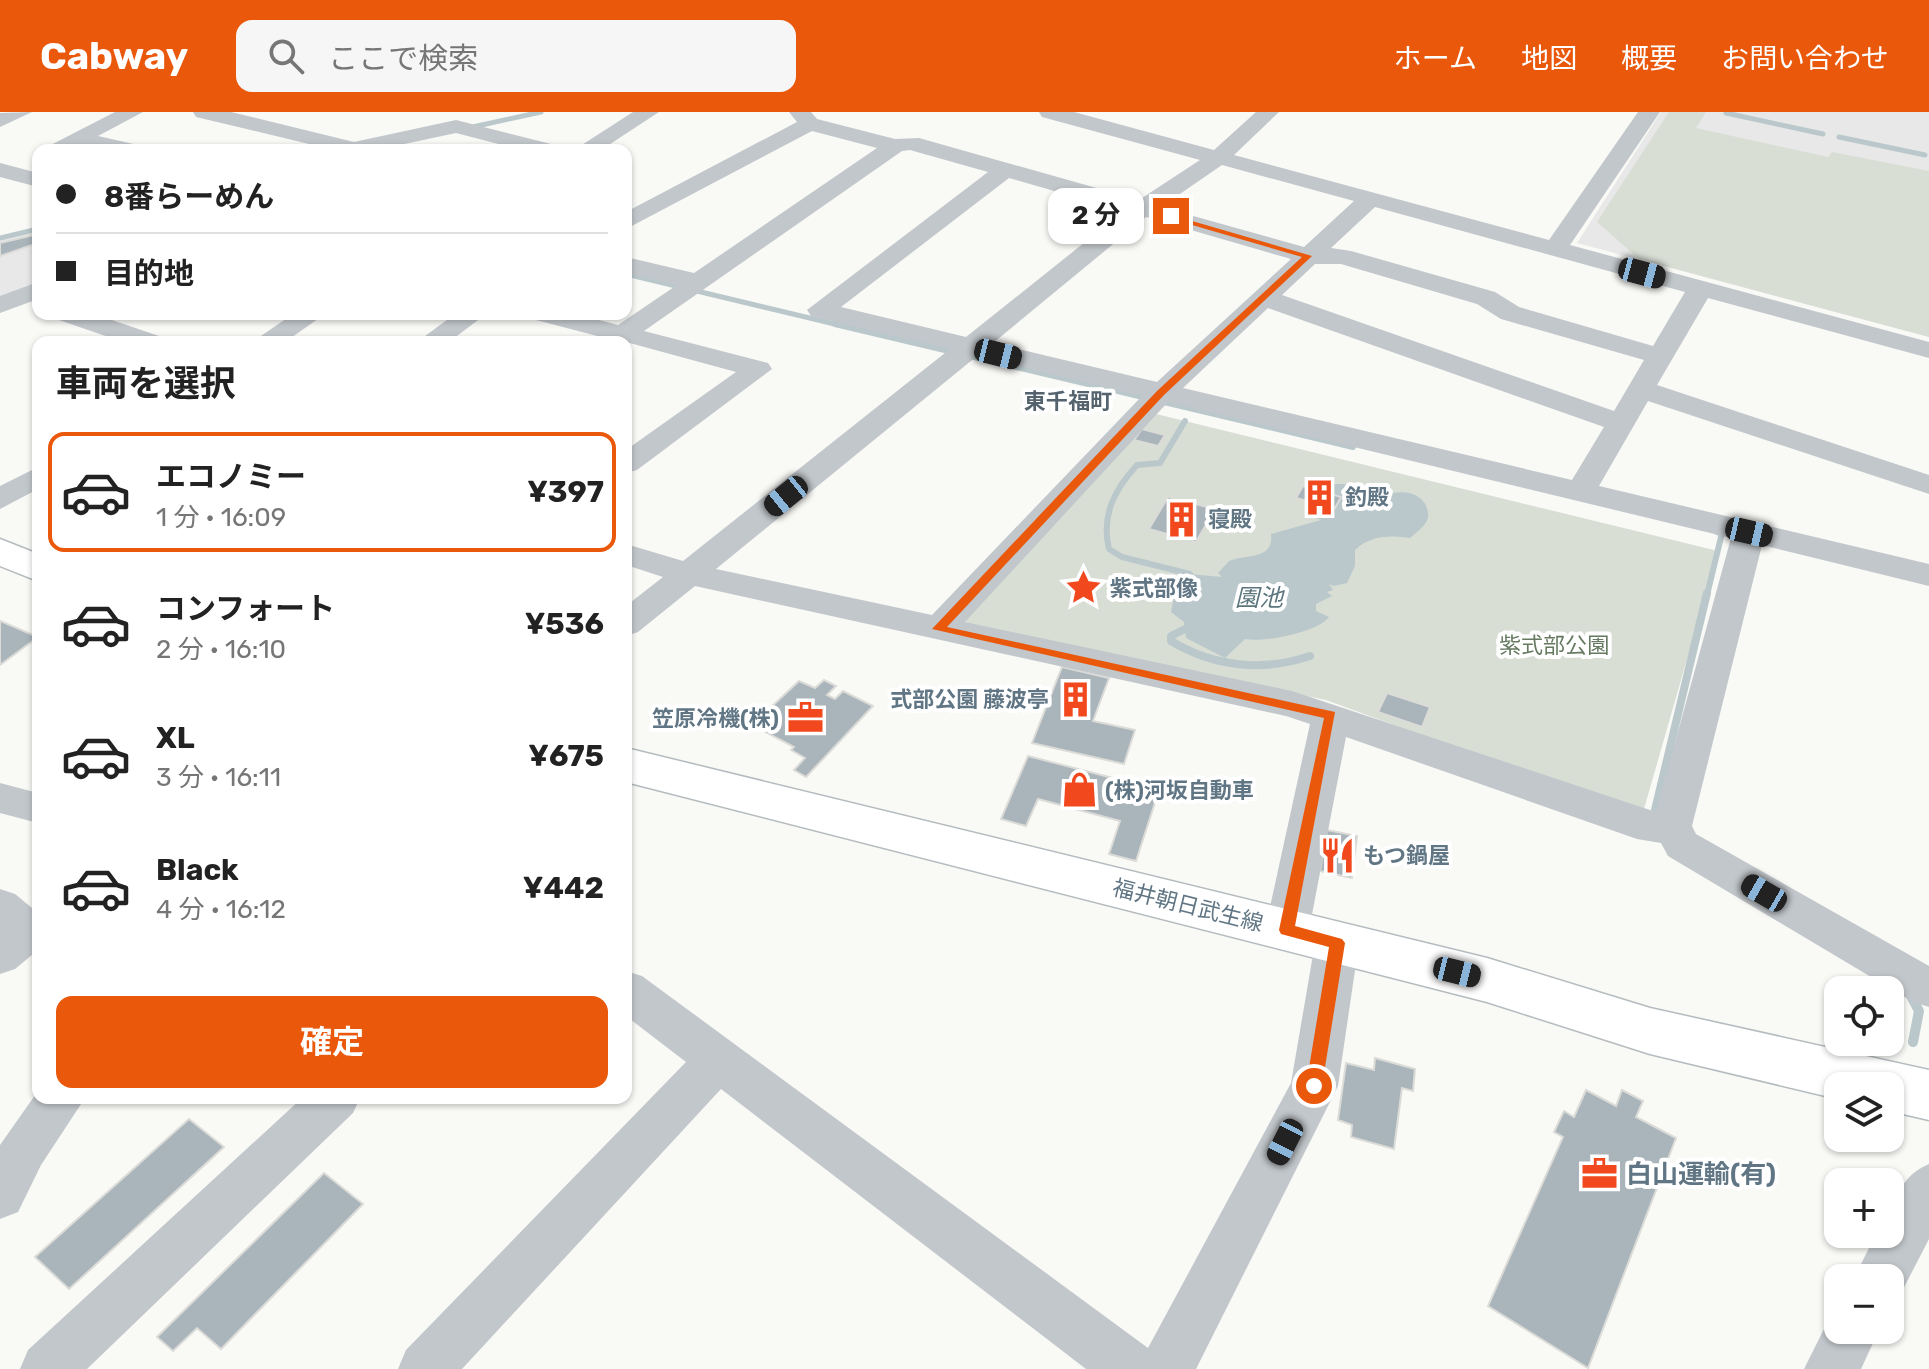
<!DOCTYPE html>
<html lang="ja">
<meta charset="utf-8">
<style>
:root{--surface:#fff;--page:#f6f6f6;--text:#222;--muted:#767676;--line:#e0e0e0;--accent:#ea580c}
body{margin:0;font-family:Rubik,"Noto Sans JP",sans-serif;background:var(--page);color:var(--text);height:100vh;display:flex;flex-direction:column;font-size:30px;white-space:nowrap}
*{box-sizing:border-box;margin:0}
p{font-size:26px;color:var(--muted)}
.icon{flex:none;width:44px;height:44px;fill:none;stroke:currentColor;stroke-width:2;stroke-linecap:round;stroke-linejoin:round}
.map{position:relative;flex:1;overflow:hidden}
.details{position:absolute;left:32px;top:224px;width:600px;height:768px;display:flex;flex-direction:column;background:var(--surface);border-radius:16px;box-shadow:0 2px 6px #0004}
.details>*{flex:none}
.banner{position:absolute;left:32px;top:32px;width:600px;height:176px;border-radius:16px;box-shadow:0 2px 6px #0004;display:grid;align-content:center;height:176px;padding:0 24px;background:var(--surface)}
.tools{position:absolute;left:1824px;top:864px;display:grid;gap:16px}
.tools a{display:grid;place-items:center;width:80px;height:80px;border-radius:16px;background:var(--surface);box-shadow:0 2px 6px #0004;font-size:40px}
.end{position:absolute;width:36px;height:36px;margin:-18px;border:10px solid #ea580c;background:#fff;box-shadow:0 0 0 4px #fff}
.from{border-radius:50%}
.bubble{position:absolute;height:56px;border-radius:16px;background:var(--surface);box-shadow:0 2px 6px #0004;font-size:26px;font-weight:700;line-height:56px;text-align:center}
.car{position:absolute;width:24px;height:48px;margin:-24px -12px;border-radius:10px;box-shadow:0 0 6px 2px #0007;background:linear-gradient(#222 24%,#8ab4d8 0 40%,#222 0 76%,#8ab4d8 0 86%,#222 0)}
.banner b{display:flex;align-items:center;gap:28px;height:76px;font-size:30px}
.banner b+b{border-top:2px solid var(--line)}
.banner i{width:20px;height:20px;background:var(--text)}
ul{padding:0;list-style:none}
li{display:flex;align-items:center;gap:24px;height:120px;margin:0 16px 12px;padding:0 8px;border:4px solid transparent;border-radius:16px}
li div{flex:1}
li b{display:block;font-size:30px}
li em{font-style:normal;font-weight:700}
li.current{border-color:var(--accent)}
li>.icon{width:72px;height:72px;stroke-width:1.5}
h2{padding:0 24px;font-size:36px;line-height:96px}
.cta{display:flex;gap:16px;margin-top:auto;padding:16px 24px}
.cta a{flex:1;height:92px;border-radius:16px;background:var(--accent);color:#fff;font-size:32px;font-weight:700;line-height:92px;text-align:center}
header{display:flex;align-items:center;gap:48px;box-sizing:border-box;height:112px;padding:0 40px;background:var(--accent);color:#fff}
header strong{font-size:38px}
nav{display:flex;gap:44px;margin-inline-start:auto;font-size:28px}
.search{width:560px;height:72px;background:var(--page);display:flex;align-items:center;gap:20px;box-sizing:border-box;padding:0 28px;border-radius:16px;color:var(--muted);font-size:30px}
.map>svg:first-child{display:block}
.built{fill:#e7e8e7}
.green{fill:#d9ded5}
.water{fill:#bac8cc}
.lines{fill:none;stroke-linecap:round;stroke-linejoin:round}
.stream-far3{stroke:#bac8cc;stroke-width:5}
.stream-far2{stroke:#bac8cc;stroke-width:6}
.stream-far1{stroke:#bac8cc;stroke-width:8}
.stream{stroke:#bac8cc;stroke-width:10}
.building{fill:#aab4bb;stroke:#dbdbd8;stroke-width:2}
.major-casing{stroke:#b5bbbf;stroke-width:3}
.minor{fill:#c2c7cb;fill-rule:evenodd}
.major{fill:#fff;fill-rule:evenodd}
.route{fill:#ea580c}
.labels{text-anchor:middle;stroke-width:8;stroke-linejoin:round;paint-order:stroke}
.far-quarter-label{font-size:22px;font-weight:bold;fill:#54636e;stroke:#fff}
.poi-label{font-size:22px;font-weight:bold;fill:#617684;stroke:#fff;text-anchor:start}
.park-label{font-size:22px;fill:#667a61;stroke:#fff}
.street-label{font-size:22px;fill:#617684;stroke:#fff}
.water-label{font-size:24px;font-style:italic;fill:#5c767e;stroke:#fff}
.near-poi-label{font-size:26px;font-weight:bold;fill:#617684;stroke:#fff;text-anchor:start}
</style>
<header>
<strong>Cabway</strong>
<div class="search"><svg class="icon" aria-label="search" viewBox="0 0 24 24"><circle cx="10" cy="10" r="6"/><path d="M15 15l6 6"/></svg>ここで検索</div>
<nav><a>ホーム</a><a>地図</a><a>概要</a><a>お問い合わせ</a></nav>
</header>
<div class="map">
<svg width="1929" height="1257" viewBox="0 0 1929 1257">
<rect width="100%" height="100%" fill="#f9f9f6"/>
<g class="built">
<path d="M1661 0H1929V225L1577 131Z"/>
<path d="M38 115V172L0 188V124Z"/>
</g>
<g class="green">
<path d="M1669 0H1706L1696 16 1828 45 1832 40 1929 59V225L1639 147 1597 110Z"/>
<path d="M1152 301 1718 439 1642 704 1326 588 969 515 963 504Z"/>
</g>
<path class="water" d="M1326 372H1352L1363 376 1367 390C1377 390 1377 385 1384 383 1399 378 1421 378 1427 396 1432 411 1420 417 1410 426 1391 423 1370 423 1355 438V454L1347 471 1334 474 1329 472 1333 478 1327 480 1332 484 1316 492V499L1329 505C1319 520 1263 531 1245 527L1225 546 1186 526 1184 510 1171 500 1173 489 1165 472 1176 471V466H1189L1190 462 1222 465 1218 461 1229 449C1246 442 1274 448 1271 422L1321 408 1316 406 1321 394 1318 392 1335 397 1341 385 1321 379Z"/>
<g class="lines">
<g class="stream-far3">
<path d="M1726 1 1823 22"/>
<path d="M468 16 541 0"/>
<path d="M1839 25 1925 43"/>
<path d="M0 126 38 117"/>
<path d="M626 162 843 214"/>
</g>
<g class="stream-far2">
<path d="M835 212 1353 335"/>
<path d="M1185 309 1160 351 1137 353C1114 378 1101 404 1109 437L1122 445 1190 462"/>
<path d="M1707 483 1722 421 1717 420"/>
</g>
<g class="stream-far1">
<path d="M1185 517 1171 524V529C1214 555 1263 560 1310 544"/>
<path d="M1657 710 1655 698 1707 481"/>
</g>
<path class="stream" d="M1910 882 1919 899 1913 930"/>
</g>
<g class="building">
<path d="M38 122V131L0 144V131Z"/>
<path d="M1142 317 1165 323 1158 334 1134 328Z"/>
<path d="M1303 374 1341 385 1335 396 1296 386Z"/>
<path d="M1168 385 1215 397 1196 430 1149 417Z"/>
<path d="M0 509 38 525 0 553Z"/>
<path d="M1062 555 1109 566 1093 609 1135 618 1124 652 1032 631Z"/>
<path d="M824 568 836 574 827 583 835 587 843 579 873 594 806 665 794 658 805 646 791 638 794 635 752 613 799 569 815 576Z"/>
<path d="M1387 581 1430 595 1422 615 1378 600Z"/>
<path d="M1028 644 1159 678 1136 749 1109 742 1120 709 1038 687 1026 714 1001 707Z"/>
<path d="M1327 718 1357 724 1352 766 1320 759Z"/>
<path d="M1375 946 1415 957 1413 979 1402 976 1394 1037 1351 1025 1352 1013 1338 1008 1346 951 1374 958Z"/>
<path d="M1586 978 1616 994 1622 978 1643 989 1636 1005 1676 1026 1588 1256 1488 1194 1563 1025 1554 1020 1564 999 1574 1005Z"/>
<path d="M189 1007 224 1035 69 1177 35 1145Z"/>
<path d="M324 1061 363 1092 221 1237 197 1216 173 1239 157 1225Z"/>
</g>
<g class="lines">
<defs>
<g id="major">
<path d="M0 427 38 442V469L0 454Z"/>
<path d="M626 636 1487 846 1650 896 1929 958V1008L1890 999V974H1838V987L1650 942 1487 890 626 670Z"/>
</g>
</defs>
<use href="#major" class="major-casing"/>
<g class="minor">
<path d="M32 0 0 15V1Z"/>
<path d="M115 0H143L98 24 138 33 141 38H101L80 33 70 38H41Z"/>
<path d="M193 0H231L354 30 456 8 555 33 558 38H521L456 21 376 38H334L196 5Z"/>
<path d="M633 0H659L601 38H574Z"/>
<path d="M789 0H811L817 7 895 27 919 26 1139 88 1200 48 1042 5 1039 0H1074L1214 38 1256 0H1279L1234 43 1549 128 1638 0H1660L1570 133 1929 230V246L1708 186 1657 273 1929 363V382L1648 289 1599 374 1929 452V474L1762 433 1692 714 1696 722 1929 854V895L1913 890 1668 744 1661 731 1637 727 1346 625 1309 818 1302 831 1287 836 1272 831 1265 818 1310 612 1286 604 695 474 638 520 626 524V494L663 465 626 453V432L683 449 950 237 811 204 807 198 988 60 910 38 902 39 644 219 768 251 772 257 637 358 626 361V338L736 260 626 230H597L601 225 536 208 532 202H576L618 213 677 173 626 161V145L694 161 877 36 812 19 626 117V100L797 10ZM1222 53 1354 89 1304 135 1161 95ZM1009 66 1124 99 966 225 841 195ZM1375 95 1685 180 1653 234 1519 195 1495 180 1351 139 1331 136ZM1146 105 1291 147 1157 270 993 231ZM1315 152H1341L1477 192 1501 207 1644 248 1614 299 1282 183ZM1268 196 1604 315 1572 368 1183 276ZM977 244 1142 284 932 503 716 457ZM1168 290 1731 426 1656 700 1292 579 965 510Z"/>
<path d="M0 51 38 61V75L0 65Z"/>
<path d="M38 170V187L0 201V184Z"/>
<path d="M55 202H94L159 224 163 230H123L59 208Z"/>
<path d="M293 202H325L285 230H252Z"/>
<path d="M455 202H486L449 230H417Z"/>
<path d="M38 355V377L0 397V374Z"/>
<path d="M0 671 38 681V711L0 701Z"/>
<path d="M0 777 15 782 32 796 38 794V838L15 857 0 862Z"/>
<path d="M1337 813 1352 818 1359 831 1338 974 1196 1257H1086L721 977 462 1257H398L406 1238 686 950 626 904V859L642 864 1148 1236 1291 971 1315 831 1322 818Z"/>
<path d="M38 979V986H85L41 1053 18 1100 0 1107V1033Z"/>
<path d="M302 986H360L353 1001 87 1257H20L28 1238Z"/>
<path d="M1929 1052V1127L1899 1185 1890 1188V1166H1854L1876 1122H1890C1890 1092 1900 1064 1929 1052Z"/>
<path d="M1838 1197V1218H1879L1861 1257H1804L1833 1199Z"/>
</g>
<use href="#major" class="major"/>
</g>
<path class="route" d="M1168 102 1312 144 1164 283 947 515 1335 600 1295 814 1342 827 1345 831 1322 974 1314 981 1306 974 1329 835 1281 822 1279 818 1324 606 932 517 1157 279 1302 145 1168 106Z"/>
<defs>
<symbol id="building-bare" viewBox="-9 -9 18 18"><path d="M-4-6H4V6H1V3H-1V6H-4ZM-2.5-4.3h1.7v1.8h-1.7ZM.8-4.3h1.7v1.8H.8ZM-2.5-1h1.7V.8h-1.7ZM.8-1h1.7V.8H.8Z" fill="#f2481d" stroke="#fff" stroke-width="2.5" paint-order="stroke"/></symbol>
<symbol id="sight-bare" viewBox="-9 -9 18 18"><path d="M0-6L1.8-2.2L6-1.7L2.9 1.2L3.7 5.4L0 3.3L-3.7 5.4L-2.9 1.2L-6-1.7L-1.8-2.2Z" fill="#f2481d" stroke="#fff" stroke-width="2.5" paint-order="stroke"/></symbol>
<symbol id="office-bare" viewBox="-9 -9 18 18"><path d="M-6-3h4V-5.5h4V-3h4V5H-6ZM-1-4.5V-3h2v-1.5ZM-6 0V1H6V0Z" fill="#f2481d" stroke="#fff" stroke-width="2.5" paint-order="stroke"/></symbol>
<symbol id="shop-bare" viewBox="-9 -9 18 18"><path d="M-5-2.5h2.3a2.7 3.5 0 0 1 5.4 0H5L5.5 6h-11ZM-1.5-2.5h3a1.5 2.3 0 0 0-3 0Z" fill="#f2481d" stroke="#fff" stroke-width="2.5" paint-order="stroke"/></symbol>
<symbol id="restaurant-bare" viewBox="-9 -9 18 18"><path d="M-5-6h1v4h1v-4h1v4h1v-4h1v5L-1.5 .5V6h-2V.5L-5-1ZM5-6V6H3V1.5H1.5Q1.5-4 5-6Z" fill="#f2481d" stroke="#fff" stroke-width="2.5" paint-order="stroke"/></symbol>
</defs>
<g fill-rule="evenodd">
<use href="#building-bare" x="1294" y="360" width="51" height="51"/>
<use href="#building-bare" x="1156" y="382" width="51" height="51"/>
<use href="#sight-bare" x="1058" y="450" width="51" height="51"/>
<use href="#building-bare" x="1050" y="562" width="51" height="51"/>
<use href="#office-bare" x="780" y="580" width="51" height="51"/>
<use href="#shop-bare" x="1054" y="652" width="51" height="51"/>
<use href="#restaurant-bare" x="1312" y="718" width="51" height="51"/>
<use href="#office-bare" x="1574" y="1036" width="51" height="51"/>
</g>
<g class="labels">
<g class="far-quarter-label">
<text x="1068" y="297">東千福町</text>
</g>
<g class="poi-label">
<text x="1345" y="393">釣殿</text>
<text x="1208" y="415">寝殿</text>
<text x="1110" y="484">紫式部像</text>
<text x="1049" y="595" text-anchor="end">式部公園 藤波亭</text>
<text x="779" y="614" text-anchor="end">笠原冷機(株)</text>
<text x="1105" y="686">(株)河坂自動車</text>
<text x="1363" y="751">もつ鍋屋</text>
</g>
<g class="park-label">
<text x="1554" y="541">紫式部公園</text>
</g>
<g class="street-label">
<text transform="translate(1188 793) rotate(14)" y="8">福井朝日武生線</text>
</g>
<g class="water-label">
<text x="1259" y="494">園池</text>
</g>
<g class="near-poi-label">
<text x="1626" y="1071">白山運輸(有)</text>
</g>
</g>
</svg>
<div class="tools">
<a><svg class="icon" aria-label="locate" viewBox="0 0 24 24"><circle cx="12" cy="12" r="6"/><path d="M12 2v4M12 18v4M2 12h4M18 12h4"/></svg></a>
<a><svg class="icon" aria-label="layers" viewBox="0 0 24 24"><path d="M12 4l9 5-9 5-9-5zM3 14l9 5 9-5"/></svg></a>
<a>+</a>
<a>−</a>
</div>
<i class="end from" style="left:1314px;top:974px"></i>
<i class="end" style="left:1171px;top:104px"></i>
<div class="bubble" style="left:1048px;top:76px;width:96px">2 分</div>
<i class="car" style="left:1642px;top:161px;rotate:105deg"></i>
<i class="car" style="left:998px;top:242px;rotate:104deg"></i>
<i class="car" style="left:786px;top:384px;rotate:231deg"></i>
<i class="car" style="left:1749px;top:420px;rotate:103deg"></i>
<i class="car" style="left:1764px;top:781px;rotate:300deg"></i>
<i class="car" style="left:1457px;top:860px;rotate:104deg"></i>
<i class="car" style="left:1285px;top:1030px;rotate:207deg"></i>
<div class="banner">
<b><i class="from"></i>8番らーめん</b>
<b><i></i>目的地</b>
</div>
<section class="details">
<h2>車両を選択</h2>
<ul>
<li class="current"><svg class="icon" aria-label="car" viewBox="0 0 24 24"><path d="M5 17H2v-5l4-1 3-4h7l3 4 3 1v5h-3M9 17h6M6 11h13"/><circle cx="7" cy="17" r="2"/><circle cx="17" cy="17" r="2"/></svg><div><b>エコノミー</b><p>1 分 · 16:09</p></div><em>¥397</em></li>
<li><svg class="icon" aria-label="car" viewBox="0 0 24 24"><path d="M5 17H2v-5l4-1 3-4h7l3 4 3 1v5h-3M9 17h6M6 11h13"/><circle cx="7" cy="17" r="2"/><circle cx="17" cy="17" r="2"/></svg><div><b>コンフォート</b><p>2 分 · 16:10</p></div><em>¥536</em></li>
<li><svg class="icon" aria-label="car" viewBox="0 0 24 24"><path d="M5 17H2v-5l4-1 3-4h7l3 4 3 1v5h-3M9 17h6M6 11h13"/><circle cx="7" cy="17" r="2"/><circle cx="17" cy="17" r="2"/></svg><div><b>XL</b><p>3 分 · 16:11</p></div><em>¥675</em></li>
<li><svg class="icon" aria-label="car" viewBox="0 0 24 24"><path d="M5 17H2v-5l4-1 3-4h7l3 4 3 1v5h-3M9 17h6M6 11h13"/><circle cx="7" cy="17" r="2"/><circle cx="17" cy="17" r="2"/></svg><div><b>Black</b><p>4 分 · 16:12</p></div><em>¥442</em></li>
</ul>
<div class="cta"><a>確定</a></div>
</section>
</div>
